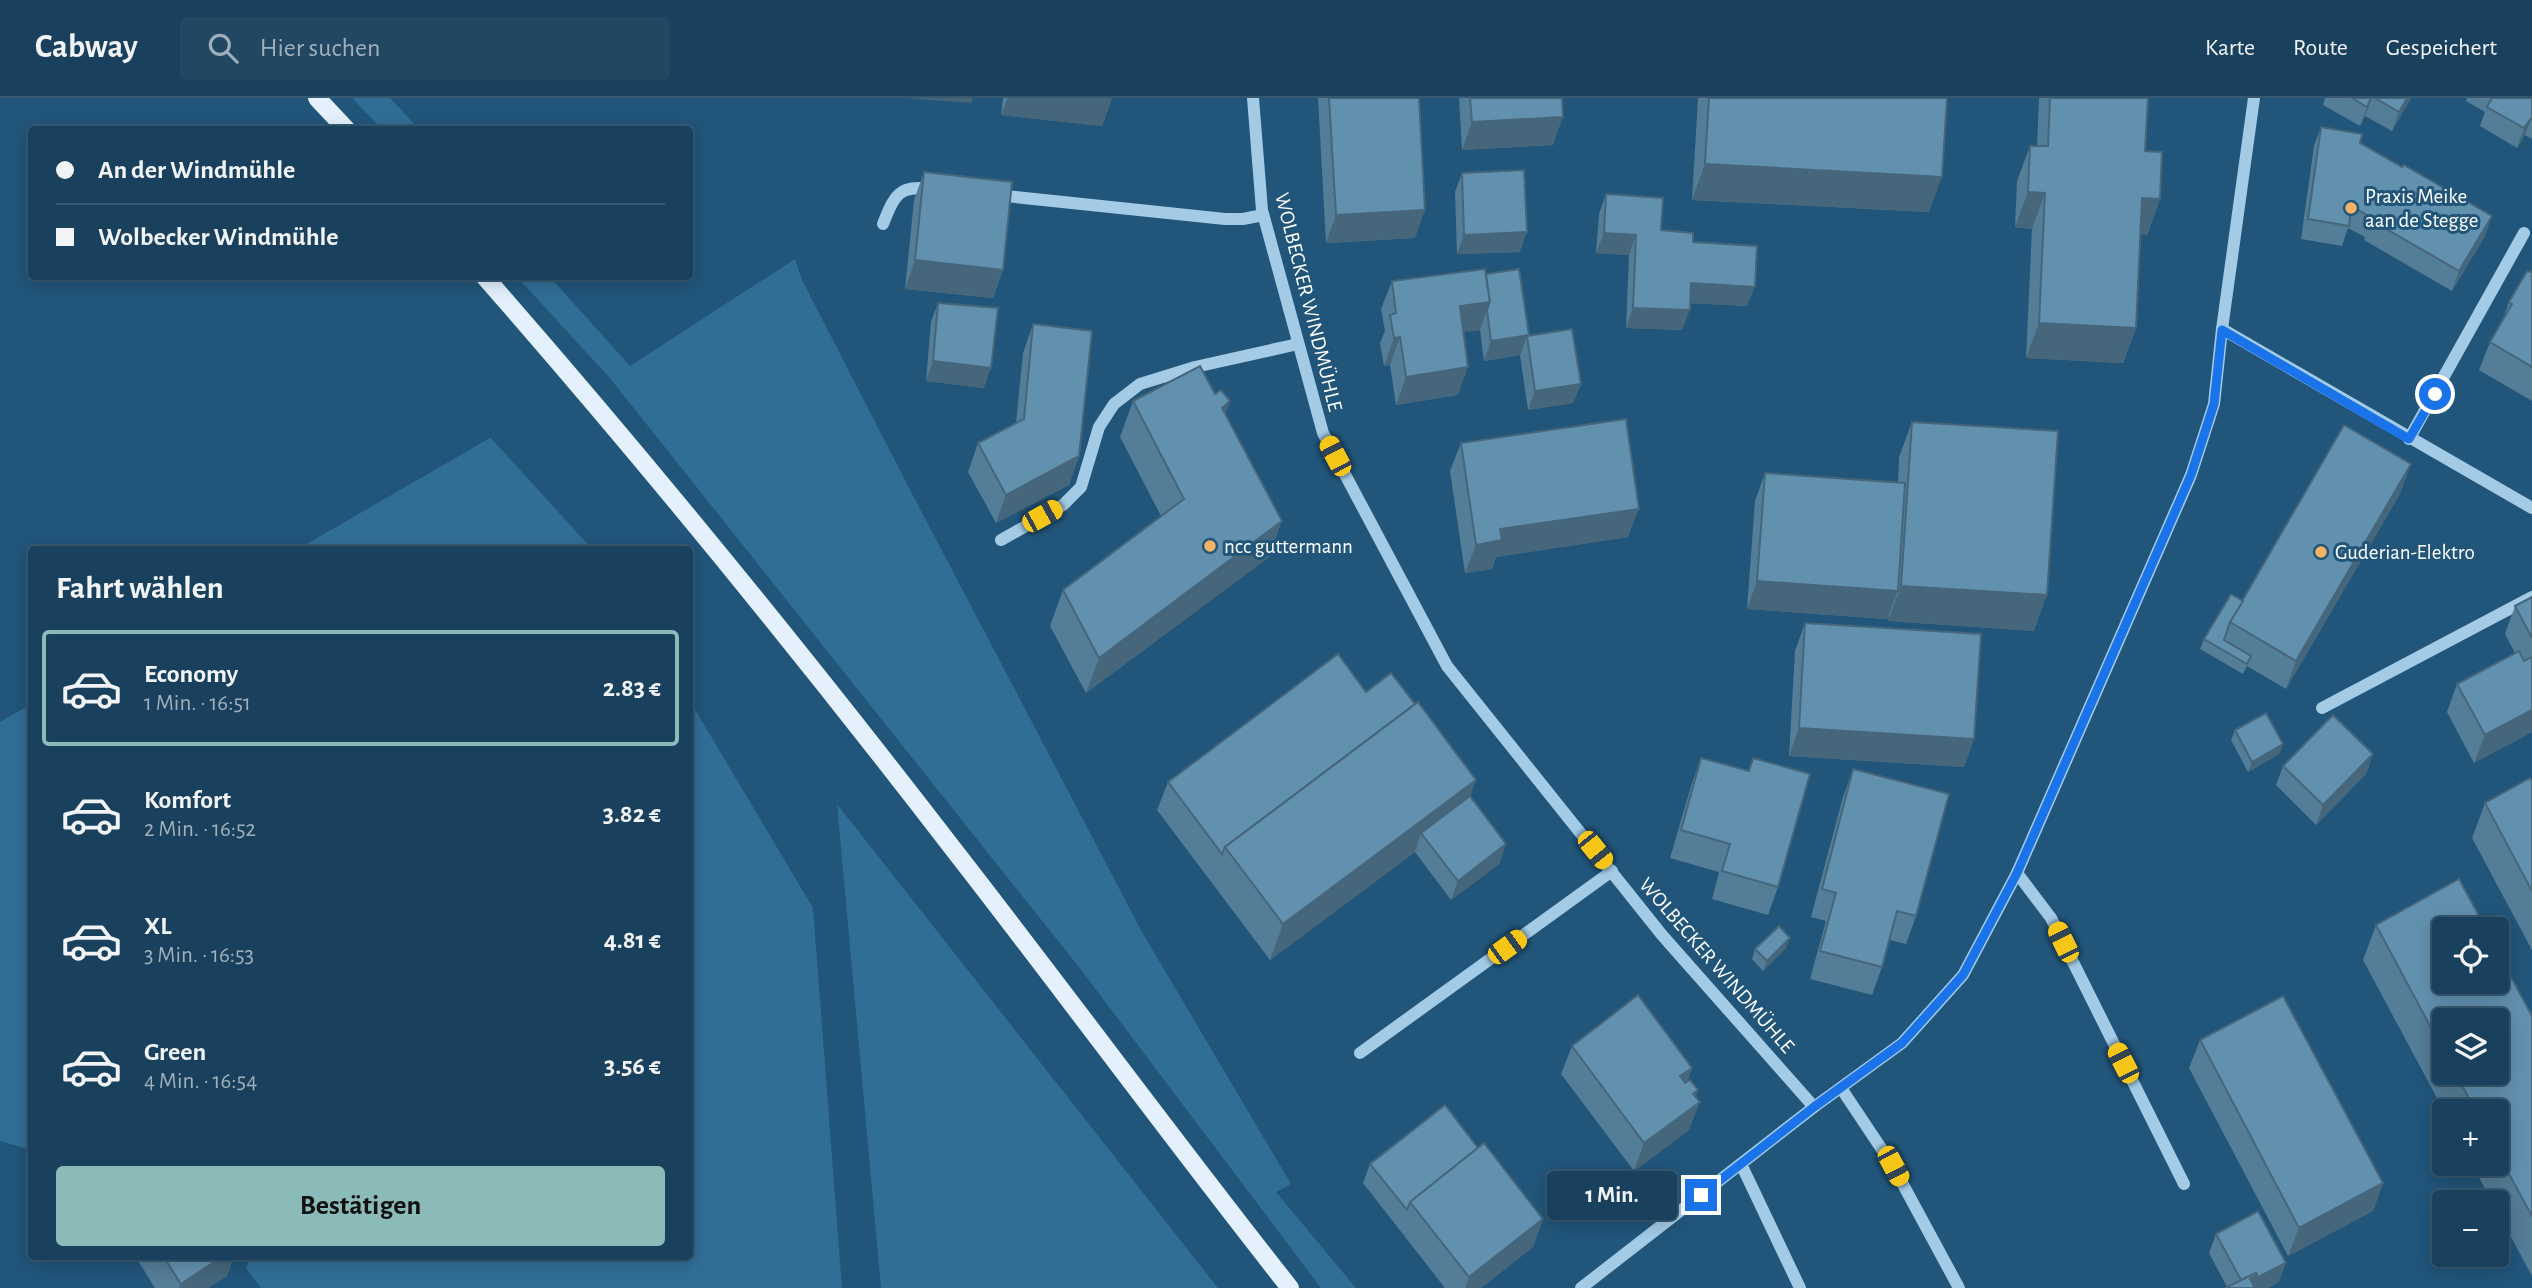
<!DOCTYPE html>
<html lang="de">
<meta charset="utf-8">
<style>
:root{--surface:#19405c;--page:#224762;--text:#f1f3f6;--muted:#9fafbb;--line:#375972;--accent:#8bbbb9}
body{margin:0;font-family:"Alegreya Sans",sans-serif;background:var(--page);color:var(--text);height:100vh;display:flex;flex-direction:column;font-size:26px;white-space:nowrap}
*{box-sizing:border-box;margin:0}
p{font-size:23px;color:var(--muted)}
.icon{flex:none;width:38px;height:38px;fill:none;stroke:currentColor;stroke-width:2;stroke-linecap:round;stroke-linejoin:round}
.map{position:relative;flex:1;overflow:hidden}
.panel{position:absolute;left:28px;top:448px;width:665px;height:714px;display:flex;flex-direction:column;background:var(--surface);border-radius:7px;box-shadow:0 4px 18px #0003,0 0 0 2px var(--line)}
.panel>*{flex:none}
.guide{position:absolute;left:28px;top:28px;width:665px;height:154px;border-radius:7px;box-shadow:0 4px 18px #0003,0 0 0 2px var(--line);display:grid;align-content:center;height:154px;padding:0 28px;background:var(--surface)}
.buttons{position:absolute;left:2432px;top:819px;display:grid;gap:14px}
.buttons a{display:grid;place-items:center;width:77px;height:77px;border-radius:7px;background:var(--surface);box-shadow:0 4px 18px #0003,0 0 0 2px var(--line);font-size:35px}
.end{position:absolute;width:32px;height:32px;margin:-16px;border:9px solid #1a73e8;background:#fff;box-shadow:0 0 0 4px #fff}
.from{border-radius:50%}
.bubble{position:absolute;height:49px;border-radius:7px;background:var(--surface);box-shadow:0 4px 18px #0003,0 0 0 2px var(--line);font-size:23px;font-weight:700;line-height:49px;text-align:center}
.car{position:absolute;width:21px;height:42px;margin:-21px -10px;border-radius:9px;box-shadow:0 0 5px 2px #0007;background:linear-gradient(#f5c518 24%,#345 0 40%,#f5c518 0 76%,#345 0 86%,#f5c518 0)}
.guide b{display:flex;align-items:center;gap:24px;height:66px;font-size:26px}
.guide b+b{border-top:2px solid var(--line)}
.guide i{width:18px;height:18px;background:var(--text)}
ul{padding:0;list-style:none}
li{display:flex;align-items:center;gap:21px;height:116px;margin:0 14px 10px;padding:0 14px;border:4px solid transparent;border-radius:7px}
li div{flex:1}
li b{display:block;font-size:26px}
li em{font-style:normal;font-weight:700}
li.current{border-color:var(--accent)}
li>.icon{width:63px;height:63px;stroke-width:1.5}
h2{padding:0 28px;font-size:32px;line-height:84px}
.action{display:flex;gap:14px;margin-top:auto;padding:14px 28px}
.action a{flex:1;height:80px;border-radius:7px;background:var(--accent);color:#111;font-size:28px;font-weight:700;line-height:80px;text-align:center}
header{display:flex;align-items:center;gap:42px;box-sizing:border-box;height:98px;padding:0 35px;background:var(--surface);border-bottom:2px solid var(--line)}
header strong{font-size:33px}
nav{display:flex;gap:38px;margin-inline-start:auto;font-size:24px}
.search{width:490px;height:63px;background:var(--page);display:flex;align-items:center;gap:18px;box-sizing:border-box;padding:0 24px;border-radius:7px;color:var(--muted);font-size:26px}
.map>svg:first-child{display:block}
.green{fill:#316e96}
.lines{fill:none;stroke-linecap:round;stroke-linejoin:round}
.minor{stroke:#a3cbe5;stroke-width:12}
.major{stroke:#e4f1fd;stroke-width:18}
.wall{fill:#547d97;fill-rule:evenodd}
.shaded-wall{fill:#45667b}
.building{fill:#6291b0;stroke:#45667b;stroke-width:2}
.route{stroke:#1a73e8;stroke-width:9}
.poi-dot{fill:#f2b464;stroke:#21557a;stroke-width:2.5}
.labels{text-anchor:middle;stroke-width:6;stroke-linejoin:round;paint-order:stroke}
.poi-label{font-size:21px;fill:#fff;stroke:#21557a;text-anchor:start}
.street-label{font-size:21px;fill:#fff;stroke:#21557a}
</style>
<header>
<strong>Cabway</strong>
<div class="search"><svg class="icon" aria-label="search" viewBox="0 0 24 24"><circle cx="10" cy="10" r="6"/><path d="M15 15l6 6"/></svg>Hier suchen</div>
<nav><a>Karte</a><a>Route</a><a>Gespeichert</a></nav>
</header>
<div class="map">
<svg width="2532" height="1190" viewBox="0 0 2532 1190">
<rect width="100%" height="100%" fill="#21557a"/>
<g class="green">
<path d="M352 0H390L419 31H382Z"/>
<path d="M795 161 802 182 907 386 1142 834 1291 1086 1276 1094 1356 1190H1321L1082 873 609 279 517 179H550L630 268Z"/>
<path d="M491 340 592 451H298L490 340Z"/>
<path d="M690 603 813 810 842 1190H261L246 1170 251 1159 690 1158Z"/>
<path d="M31 606V1052L0 1043V624Z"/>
<path d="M837 706 1218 1190H881Z"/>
</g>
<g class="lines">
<g class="minor">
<path d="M1253 0 1262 112 1323 335 1447 568 1662 837 1814 1009 1902 945 1963 877 2017 775 2191 377 2214 306 2222 231 2254 0"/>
<path d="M996 97 1225 121H1243L1263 117"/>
<path d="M883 126C895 96 899 87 932 91"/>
<path d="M2222 231 2532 410"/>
<path d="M2409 341 2524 135"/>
<path d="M1001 442 1063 407 1081 389 1099 329 1114 306 1140 286 1195 269 1298 246"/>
<path d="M2322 610 2532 499"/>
<path d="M2017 775 2051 820 2184 1086"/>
<path d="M1360 955 1612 773"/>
<path d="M1841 990 1893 1068 1959 1190"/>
<path d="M1741 1066 1800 1190"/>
<path d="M1581 1190 1814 1009"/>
</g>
<g class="major">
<path d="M317 0 347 32"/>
<path d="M484 178C647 364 803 556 954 752 1067 897 1176 1046 1290 1190"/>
</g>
</g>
<g class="wall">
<path d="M1003 0H1112L1102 28 1001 17Z"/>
<path d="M1318 0H1419L1415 140 1326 145Z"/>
<path d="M1459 0H1562L1553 47 1462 52Z"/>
<path d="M1698 0H1947L1929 114 1692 102Z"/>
<path d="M2039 0H2148L2145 53 2160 101 2147 137 2141 136 2136 230 2123 265 2026 260 2032 131 2015 129 2017 83 2030 48H2037Z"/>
<path d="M2325 0H2411L2392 33 2365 18 2360 28 2323 7Z"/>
<path d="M2467 0H2532V41L2525 37 2517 50 2480 28 2485 14 2466 3Z"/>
<path d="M2321 29 2360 45 2485 138 2452 193 2364 142 2365 139 2348 130 2342 148 2301 141 2314 48Z"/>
<path d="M924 74 1003 172 993 200 905 191 914 102Z"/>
<path d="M1462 75 1520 154 1457 156 1455 94Z"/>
<path d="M1606 96 1661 132 1693 144 1747 208 1690 205 1682 232 1626 230 1629 157 1596 155 1599 116Z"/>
<path d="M2532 172V303L2479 272 2490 244 2502 224 2509 204Z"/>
<path d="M1486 176 1529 237 1581 286 1573 305 1528 312 1520 257 1484 263 1480 232 1463 234 1458 297 1396 307 1390 267 1384 268 1380 245 1385 233 1381 211 1392 183Z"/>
<path d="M938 205 984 290 926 283 931 224Z"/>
<path d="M1033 226 1079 358 1069 387 996 425 968 374 978 345 1016 325 1023 255Z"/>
<path d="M1215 296 1230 303 1225 316 1269 459 1086 595 1050 528 1063 492 1161 418 1120 339 1133 303Z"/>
<path d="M1912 324 2034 533 1888 523 1889 517 1887 521 1747 511 1755 403 1765 375 1898 384 1899 359Z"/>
<path d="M1461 345 1628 439 1496 459 1492 471 1465 475 1450 373Z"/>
<path d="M2401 394 2286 591 2247 568 2243 576 2200 551 2204 541 2243 503Z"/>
<path d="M2532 499V634L2474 665 2447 614 2457 586 2515 555 2505 536 2515 508Z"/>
<path d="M1805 525 1974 641 1964 669 1789 658 1795 553Z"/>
<path d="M1366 594 1470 698 1506 746 1499 766 1451 802 1415 754 1270 862 1157 712 1168 684Z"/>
<path d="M2235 632 2283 646 2279 656 2248 674 2231 642Z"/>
<path d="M2373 656 2366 676 2316 727 2276 687 2283 668Z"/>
<path d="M1701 660 1748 673 1753 660 1778 789 1768 817 1712 801 1719 774 1670 760 1691 688Z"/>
<path d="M1853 671 1916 818 1906 846 1890 842 1882 869 1872 897 1810 881 1826 823 1811 819 1843 699Z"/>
<path d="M2532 683V852L2472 740 2485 705Z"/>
<path d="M2376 827 2532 918V1178L2497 1113V1104H2492L2472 1066H2497V1013H2445V1015L2363 862ZM2445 922 2497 975H2445Z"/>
<path d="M1786 850 1763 873 1752 861 1755 851Z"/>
<path d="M2200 942 2383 1085 2373 1113 2288 1158 2189 970Z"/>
<path d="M1572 948 1692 970 1687 984 1696 999 1689 1032 1634 1073 1561 976Z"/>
<path d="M1478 1050 1543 1121 1533 1149 1481 1190H1445L1363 1085 1370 1066Z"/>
<path d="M2216 1136 2279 1184 2268 1190H2225L2227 1189 2209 1155Z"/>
<path d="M135 1158H234L227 1178 208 1190H155Z"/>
</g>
<g class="shaded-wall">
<path d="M905 0H973L971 5Z"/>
<path d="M1008 0H1112L1102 28 1001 17Z"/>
<path d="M2372 0 2365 18 2360 28 2367 9Z"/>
<path d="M2407 0H2411L2392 33 2399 14Z"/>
<path d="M1563 19 1553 47 1462 52 1472 24Z"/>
<path d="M2532 19 2525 37 2517 50 2524 30Z"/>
<path d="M1705 66 1942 79 1929 114 1692 102Z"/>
<path d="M2028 94 2045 95 2032 131 2015 129Z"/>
<path d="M2142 100 2160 101 2147 137 2130 136Z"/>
<path d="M1425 112 1415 140 1326 145 1336 117Z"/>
<path d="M2492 118 2485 138 2452 193 2459 173Z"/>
<path d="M1527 134 1520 154 1457 156 1464 137Z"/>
<path d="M1604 135 1636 137 1629 157 1596 155Z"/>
<path d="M915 162 1003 172 993 200 905 191Z"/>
<path d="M1691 185 1755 189 1747 208 1683 205Z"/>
<path d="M1490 204 1480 232 1449 236 1460 208Z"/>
<path d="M1633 210 1690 212 1682 232 1626 230Z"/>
<path d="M2039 225 2136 230 2123 265 2026 260Z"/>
<path d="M1527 238 1520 257 1484 263 1491 243Z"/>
<path d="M1400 239 1390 267 1384 268 1394 240Z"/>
<path d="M933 263 991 270 984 290 926 283Z"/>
<path d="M1468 269 1458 297 1396 307 1406 279Z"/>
<path d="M1581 286 1573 305 1528 312 1535 293Z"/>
<path d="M1230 303 1217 338 1222 310Z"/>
<path d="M1079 358 1069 387 996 425 1006 397Z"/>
<path d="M2411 366 2401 394 2286 591 2296 563Z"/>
<path d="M1639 411 1628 439 1496 459 1492 471 1465 475 1476 447 1500 431Z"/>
<path d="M1282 423 1269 459 1086 595 1099 560Z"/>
<path d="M1757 483 1898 493 1887 521 1747 511Z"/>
<path d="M1901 488 2047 497 2034 533 1888 523Z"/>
<path d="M2532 612V634L2474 665 2485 637Z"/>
<path d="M1799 630 1974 641 1964 669 1789 658Z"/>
<path d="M2283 646 2279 656 2248 674 2252 664Z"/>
<path d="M2373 656 2366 676 2316 727 2323 707Z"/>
<path d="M1476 682 1463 718 1421 735 1415 754 1270 862 1283 826Z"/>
<path d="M1506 746 1499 766 1451 802 1458 783Z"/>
<path d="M1790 840 1786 850 1763 873 1767 863Z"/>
<path d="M1692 970 1682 998 1680 978Z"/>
<path d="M1698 992 1692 1009 1700 1004 1689 1032 1634 1073 1644 1045 1693 996Z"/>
<path d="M2383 1085 2373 1113 2288 1158 2299 1130Z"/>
<path d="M1543 1121 1533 1149 1481 1190H1465L1469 1179Z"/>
<path d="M223 1158H234L227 1178 208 1190H179L181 1186Z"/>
<path d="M2286 1165 2279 1184 2268 1190H2242L2250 1181Z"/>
</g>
<g class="building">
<path d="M1329 0H1419L1425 112 1336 117Z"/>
<path d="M1470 0H1562L1563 19 1472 24Z"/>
<path d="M1709 0H1947L1942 79 1705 66Z"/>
<path d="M2050 0H2148L2145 53 2162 54 2160 101 2142 100 2136 230 2039 225 2045 95 2028 94 2030 48H2048Z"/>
<path d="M2352 0H2371L2367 9Z"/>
<path d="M2375 0H2407L2399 14Z"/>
<path d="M2492 0H2532V19L2524 30 2487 9Z"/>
<path d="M2321 29 2362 36 2360 45 2402 69 2404 67 2492 118 2459 173 2371 122 2372 120 2351 108 2349 128 2308 121Z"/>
<path d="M1524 72 1527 134 1464 137 1462 75Z"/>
<path d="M924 74 1012 84 1003 172 915 162Z"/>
<path d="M1606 96 1663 100 1661 132 1693 135V144L1757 148 1755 189 1691 185 1690 212 1633 210 1636 137 1604 135Z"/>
<path d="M1485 171 1490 204 1460 208 1468 269 1406 279 1400 239 1394 240 1390 217 1396 215 1392 183Z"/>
<path d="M1519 171 1529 237 1491 243 1487 212 1490 204 1486 176Z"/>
<path d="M2532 172V269L2490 244 2512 206 2509 204 2527 173 2531 174Z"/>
<path d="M938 205 998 210 991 270 933 263Z"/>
<path d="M1033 226 1092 233 1079 358 1006 397 978 345 1024 321Z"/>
<path d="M1572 231 1581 286 1535 293 1527 238Z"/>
<path d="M1200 268 1215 296 1221 292 1230 303 1222 310 1282 423 1099 560 1063 492 1184 401 1133 303Z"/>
<path d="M1626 321 1639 411 1500 431 1502 442 1476 447 1461 345Z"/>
<path d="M1912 324 2058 333 2047 497 1901 488Z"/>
<path d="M2344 327 2411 366 2296 563 2230 524Z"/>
<path d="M1765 375 1905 385 1898 493 1757 483Z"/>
<path d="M2231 496 2243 503 2230 524 2224 542 2251 558 2247 566 2204 541Z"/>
<path d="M2532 499V540L2515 508Z"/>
<path d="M1805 525 1981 536 1974 641 1799 630Z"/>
<path d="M2519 553 2524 563 2532 559V612L2485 637 2457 586Z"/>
<path d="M1338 556 1366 594 1391 575 1415 606 1225 749 1222 756 1168 684Z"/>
<path d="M1418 604 1476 682 1283 826 1225 749Z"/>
<path d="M2266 615 2283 646 2252 664 2235 632Z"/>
<path d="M2333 617 2373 656 2323 707 2283 668Z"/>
<path d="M1701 660 1749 673 1753 660 1810 676 1778 789 1722 773 1730 746 1681 732Z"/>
<path d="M1853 671 1949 696 1916 818 1897 813 1882 869 1820 853 1836 795 1822 791Z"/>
<path d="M2530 680 2532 683V793L2485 705Z"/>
<path d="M1470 698 1506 746 1458 783 1421 735Z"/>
<path d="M2459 781 2486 831H2445V884H2497V853L2532 918V1118L2497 1054V1013H2476L2455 975H2497V922H2445V956L2376 827Z"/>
<path d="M1779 828 1790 840 1767 863 1755 851Z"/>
<path d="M1638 897 1692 970 1680 978 1685 985 1690 982 1698 992 1693 996 1700 1004 1644 1045 1572 948Z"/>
<path d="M2283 898 2383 1085 2299 1130 2200 942Z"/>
<path d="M1445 1007 1478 1050 1410 1104 1407 1112 1370 1066Z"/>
<path d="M1484 1045 1543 1121 1469 1179 1410 1104Z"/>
<path d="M2258 1113 2286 1165 2256 1180 2257 1177 2256 1175 2241 1182 2216 1136Z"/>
<path d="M163 1158H223L181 1186Z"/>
<path d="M2256 1175 2257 1177 2250 1181 2255 1190H2225Z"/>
</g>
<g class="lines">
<path class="route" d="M1701 1097 1814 1009 1902 945 1963 877 2017 775 2191 377 2214 306 2222 232 2409 341 2435 296"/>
</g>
<g class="poi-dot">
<circle cx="2351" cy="110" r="7"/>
<circle cx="1210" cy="448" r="7"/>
<circle cx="2321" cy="454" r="7"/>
</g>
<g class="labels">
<g class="poi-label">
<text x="2365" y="105">Praxis Meike<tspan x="2365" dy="24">aan de Stegge</tspan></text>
<text x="1224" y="455">ncc guttermann</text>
<text x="2335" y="461">Guderian-Elektro</text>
</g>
<g class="street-label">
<text transform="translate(1309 204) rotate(76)" y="7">WOLBECKER WINDMÜHLE</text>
<text transform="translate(1717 867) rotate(49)" y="7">WOLBECKER WINDMÜHLE</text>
</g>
</g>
</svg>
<div class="buttons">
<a><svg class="icon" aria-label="locate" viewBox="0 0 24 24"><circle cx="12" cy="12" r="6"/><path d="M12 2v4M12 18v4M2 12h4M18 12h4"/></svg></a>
<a><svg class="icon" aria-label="layers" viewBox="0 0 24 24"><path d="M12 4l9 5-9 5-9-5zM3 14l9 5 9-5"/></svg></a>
<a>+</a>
<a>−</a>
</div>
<i class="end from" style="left:2435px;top:296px"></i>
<i class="end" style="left:1701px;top:1097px"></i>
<div class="bubble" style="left:1547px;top:1073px;width:130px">1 Min.</div>
<i class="car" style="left:1335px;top:358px;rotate:332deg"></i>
<i class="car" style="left:1042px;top:418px;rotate:61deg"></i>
<i class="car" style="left:1595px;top:752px;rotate:141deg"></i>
<i class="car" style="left:2063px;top:844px;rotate:334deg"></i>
<i class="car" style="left:1507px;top:849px;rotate:54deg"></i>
<i class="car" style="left:2123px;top:965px;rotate:333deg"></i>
<i class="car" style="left:1893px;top:1068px;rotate:152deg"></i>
<div class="guide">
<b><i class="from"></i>An der Windmühle</b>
<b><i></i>Wolbecker Windmühle</b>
</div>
<section class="panel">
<h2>Fahrt wählen</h2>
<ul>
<li class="current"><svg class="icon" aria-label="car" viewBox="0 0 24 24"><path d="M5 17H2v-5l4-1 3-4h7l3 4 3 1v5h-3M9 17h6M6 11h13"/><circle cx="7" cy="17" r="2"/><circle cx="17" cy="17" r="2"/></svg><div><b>Economy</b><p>1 Min. · 16:51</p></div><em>2.83 €</em></li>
<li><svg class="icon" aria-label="car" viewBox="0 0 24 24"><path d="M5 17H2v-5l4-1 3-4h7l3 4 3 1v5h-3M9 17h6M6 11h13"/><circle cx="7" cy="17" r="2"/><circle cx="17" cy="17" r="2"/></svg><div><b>Komfort</b><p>2 Min. · 16:52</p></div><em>3.82 €</em></li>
<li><svg class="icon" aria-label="car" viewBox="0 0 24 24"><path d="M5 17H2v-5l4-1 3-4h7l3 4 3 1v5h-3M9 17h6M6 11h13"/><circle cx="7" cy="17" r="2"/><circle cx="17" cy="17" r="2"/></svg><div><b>XL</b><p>3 Min. · 16:53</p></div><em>4.81 €</em></li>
<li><svg class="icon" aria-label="car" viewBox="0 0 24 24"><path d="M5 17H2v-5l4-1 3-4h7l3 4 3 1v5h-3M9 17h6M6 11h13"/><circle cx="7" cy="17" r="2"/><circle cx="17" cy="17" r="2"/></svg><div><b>Green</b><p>4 Min. · 16:54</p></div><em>3.56 €</em></li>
</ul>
<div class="action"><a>Bestätigen</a></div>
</section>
</div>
